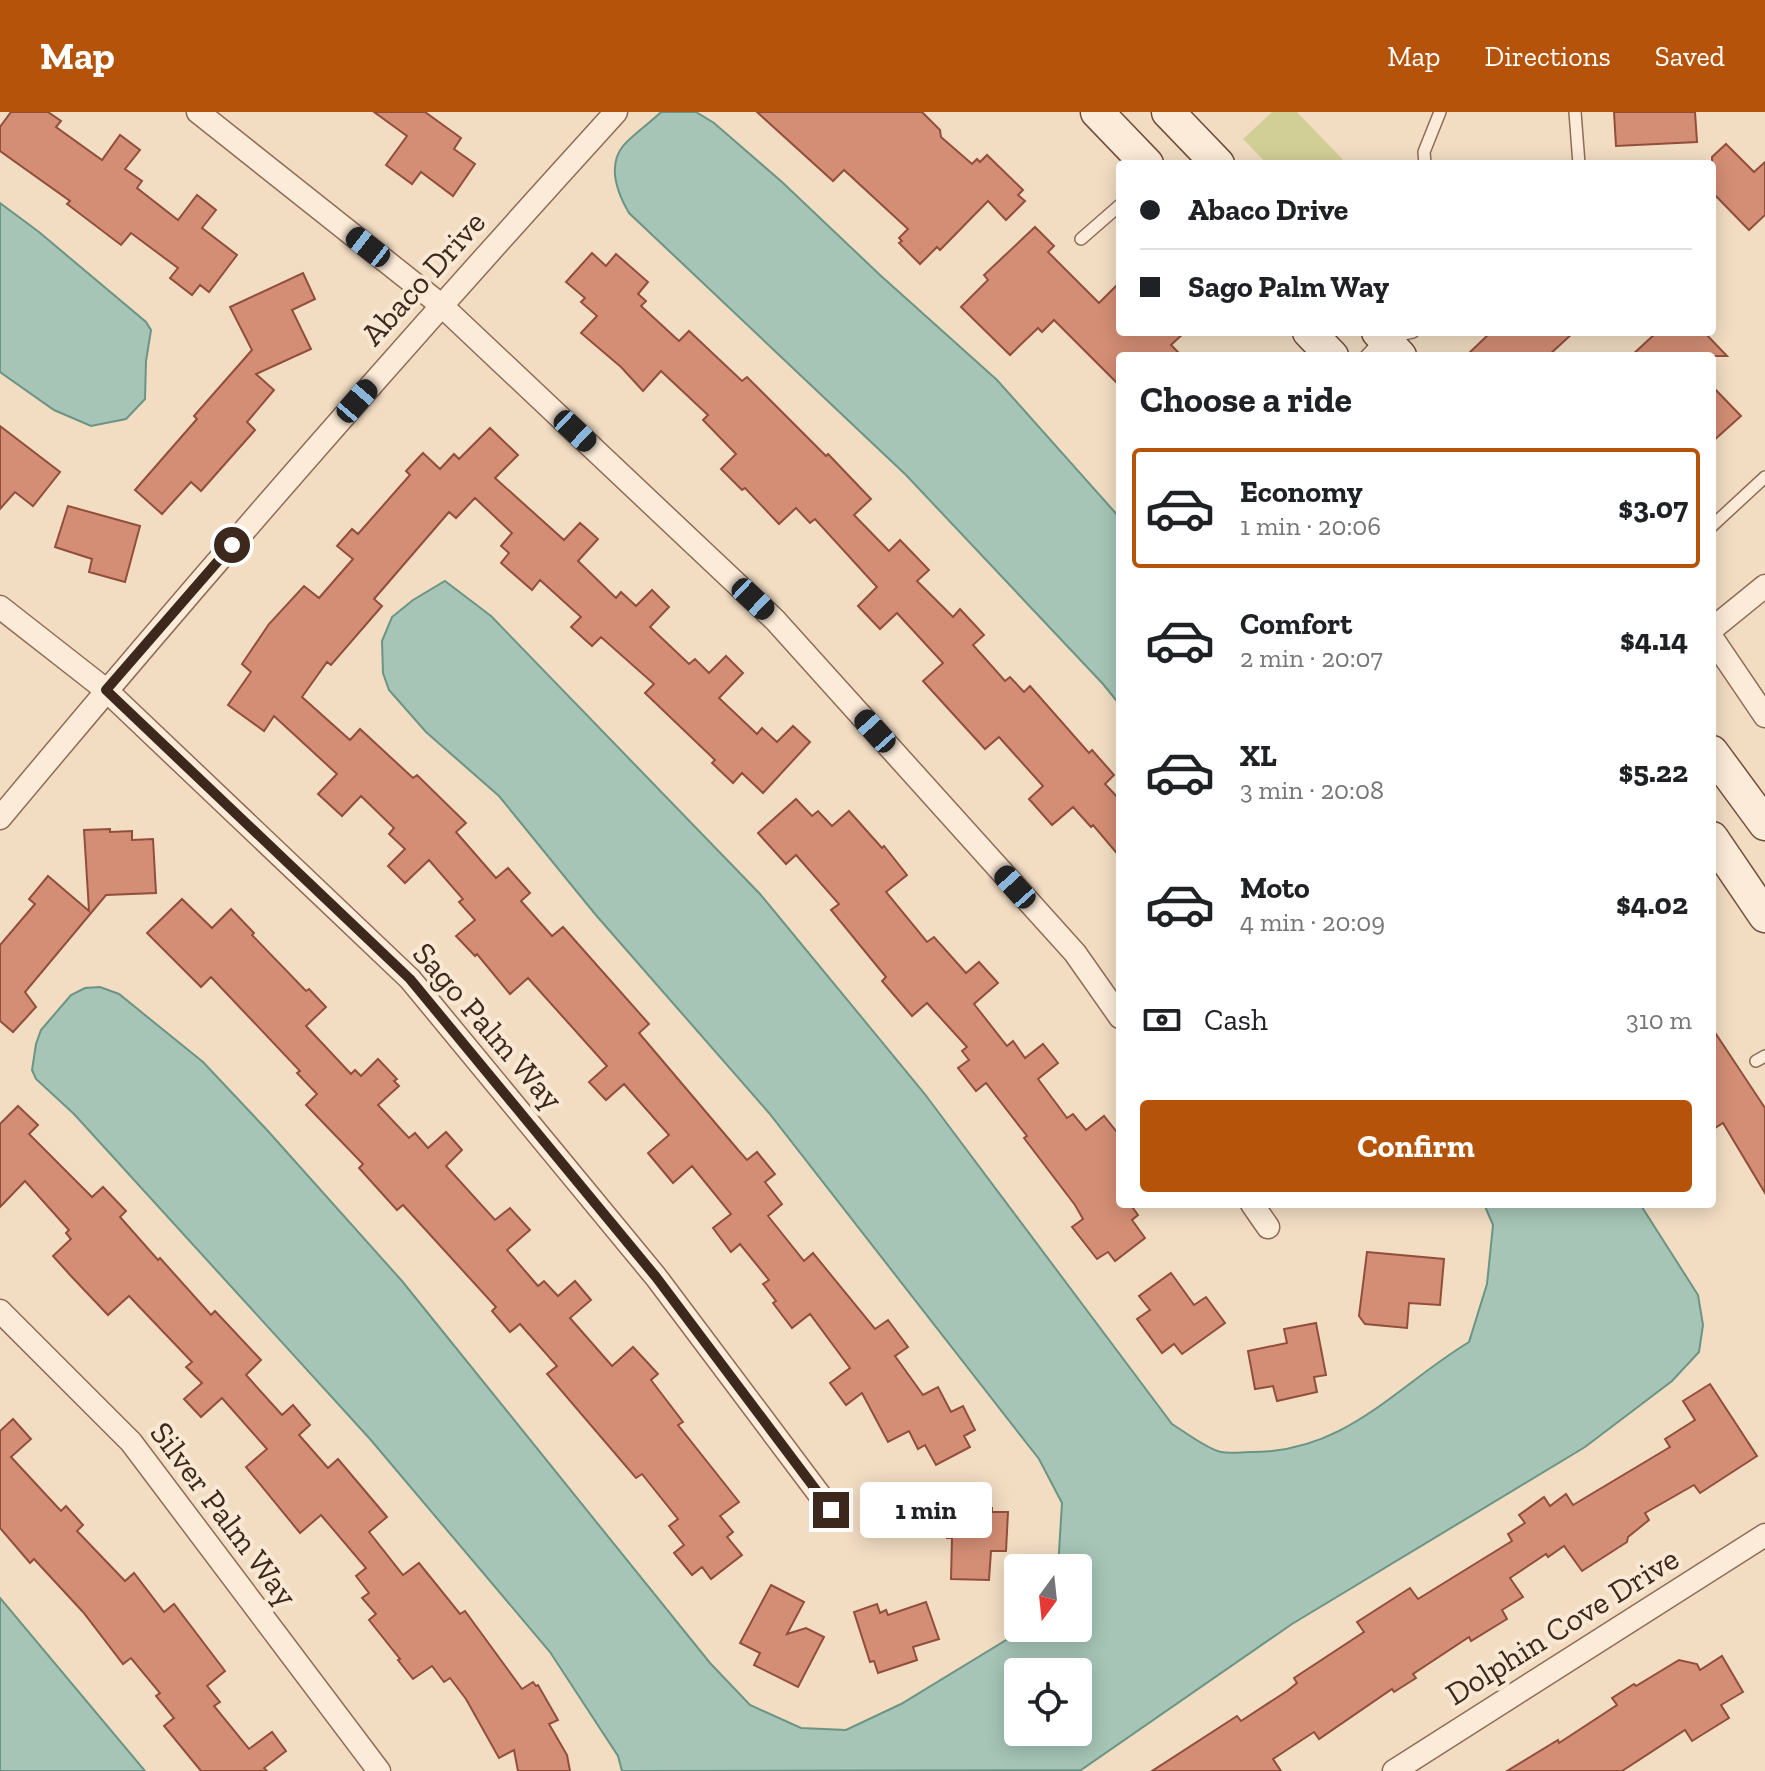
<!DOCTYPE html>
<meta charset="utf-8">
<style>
:root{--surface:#fff;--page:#f2f2f2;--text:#202124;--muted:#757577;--line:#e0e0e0;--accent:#b45309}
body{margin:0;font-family:"Zilla Slab",serif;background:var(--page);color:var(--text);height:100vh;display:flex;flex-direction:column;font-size:30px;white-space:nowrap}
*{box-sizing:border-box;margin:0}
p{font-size:26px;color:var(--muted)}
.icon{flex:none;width:44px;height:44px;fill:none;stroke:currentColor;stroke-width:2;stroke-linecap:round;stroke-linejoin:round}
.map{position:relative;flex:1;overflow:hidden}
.drawer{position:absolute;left:1116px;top:240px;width:600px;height:856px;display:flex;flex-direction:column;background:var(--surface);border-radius:8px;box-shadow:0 4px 20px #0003}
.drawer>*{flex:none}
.hud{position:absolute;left:1116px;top:48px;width:600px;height:176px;border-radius:8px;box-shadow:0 4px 20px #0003;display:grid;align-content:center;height:176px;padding:0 24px;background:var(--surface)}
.needle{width:52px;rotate:195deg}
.buttons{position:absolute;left:1004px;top:1442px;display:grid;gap:16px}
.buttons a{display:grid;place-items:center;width:88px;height:88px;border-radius:8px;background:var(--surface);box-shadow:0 4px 20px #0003;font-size:40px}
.end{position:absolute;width:36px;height:36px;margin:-18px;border:10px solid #3d281d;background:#fff;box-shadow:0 0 0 4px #fff}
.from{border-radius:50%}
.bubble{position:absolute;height:56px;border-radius:8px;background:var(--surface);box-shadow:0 4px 20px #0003;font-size:26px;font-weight:700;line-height:56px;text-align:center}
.car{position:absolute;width:24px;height:48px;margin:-24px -12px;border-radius:10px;box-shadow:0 0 6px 2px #0007;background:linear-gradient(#222 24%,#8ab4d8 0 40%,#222 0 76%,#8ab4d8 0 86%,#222 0)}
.hud b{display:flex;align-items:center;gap:28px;height:76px;font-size:30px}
.hud b+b{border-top:2px solid var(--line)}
.hud i{width:20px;height:20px;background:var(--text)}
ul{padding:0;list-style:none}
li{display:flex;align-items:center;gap:24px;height:120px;margin:0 16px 12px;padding:0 8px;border:4px solid transparent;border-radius:8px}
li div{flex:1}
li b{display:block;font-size:30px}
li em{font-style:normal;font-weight:700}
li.active{border-color:var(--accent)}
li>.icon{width:72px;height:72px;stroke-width:1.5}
h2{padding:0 24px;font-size:36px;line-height:96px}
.pay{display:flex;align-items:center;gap:20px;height:88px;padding:0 24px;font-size:30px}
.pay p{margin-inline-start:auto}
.button{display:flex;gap:16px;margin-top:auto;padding:16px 24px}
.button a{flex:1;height:92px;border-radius:8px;background:var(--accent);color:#fff;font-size:32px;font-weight:700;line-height:92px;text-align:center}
header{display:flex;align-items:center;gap:48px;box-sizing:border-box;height:112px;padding:0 40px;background:var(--accent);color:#fff}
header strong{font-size:38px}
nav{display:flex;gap:44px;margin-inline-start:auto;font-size:28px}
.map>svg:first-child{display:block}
.green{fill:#d2cf96}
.water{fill:#a6c5b7;stroke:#6b9484;stroke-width:2;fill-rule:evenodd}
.building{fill:#d48e75;stroke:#914f3b;stroke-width:2}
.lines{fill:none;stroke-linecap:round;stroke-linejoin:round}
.lane-casing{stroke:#8f6c58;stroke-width:14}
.street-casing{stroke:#8f6c58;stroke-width:25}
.secondary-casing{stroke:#714d3b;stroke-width:35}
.lane{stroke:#fcebd8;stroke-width:11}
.street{stroke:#fcebd8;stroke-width:22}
.secondary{stroke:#fcebd8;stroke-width:32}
.route{stroke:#3d281d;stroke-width:10}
.labels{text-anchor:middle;stroke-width:8;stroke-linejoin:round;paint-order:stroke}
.street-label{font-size:32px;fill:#3d281d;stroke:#f9e8d4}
</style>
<header>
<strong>Map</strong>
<nav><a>Map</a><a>Directions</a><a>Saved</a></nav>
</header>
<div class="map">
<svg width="1765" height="1659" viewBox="0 0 1765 1659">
<rect width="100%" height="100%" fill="#f2ddc3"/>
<path class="green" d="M1272 0H1297L1347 52H1267L1243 27Z"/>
<g class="water">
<path d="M661 0H696L714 11 782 70 880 163 997 268 1120 406V593L1103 572 906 363 629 101C618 82 607 54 623 34 632 23 650 11 661 0Z"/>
<path d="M0 91 39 120 146 210 151 218 146 249 145 287 126 307 91 314 54 298 0 260Z"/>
<path d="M445 469 491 504 760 782 924 981 1172 1312C1185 1320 1207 1337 1221 1340 1230 1342 1242 1340 1252 1340 1346 1340 1395 1275 1469 1230L1487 1172 1493 1113 1484 1092H1640L1698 1183 1703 1213 1699 1240 1672 1269 1585 1335 1292 1512 1081 1658 622 1659 618 1644 550 1540 370 1327 74 1002 36 967 32 958 36 932 41 918 71 883 85 876 100 875 119 882 203 950 267 1018 402 1169 710 1551 750 1593 801 1616 846 1618 901 1592 1011 1525 1019 1516H1078V1456H1058L1062 1391 1039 1347 769 1001 595 802 499 684 426 620 389 578 383 561 382 529 392 505 413 488ZM1078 1560V1620H1018V1560Z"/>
<path d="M0 1486 145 1659H0Z"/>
</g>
<g class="building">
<path d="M11 0H48L61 9 56 15 102 48 120 23 140 38 125 57 142 69 137 76 178 108 197 83 216 98 202 116 237 143 209 180 200 173 192 183 170 166 178 156 131 121 121 133 67 92 70 89 0 39V15Z"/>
<path d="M374 0H425L461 26 454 37 475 52 453 84 421 60 412 72 386 53 407 24Z"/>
<path d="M757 0H922L940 18 941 25 972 52 977 47 980 50 987 43 1023 78 1018 83 1025 89 1006 108 988 89 940 138 937 135 920 152 899 131 902 129 899 126 908 117 844 58 833 69Z"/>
<path d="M1614 0H1695L1697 30 1616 34Z"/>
<path d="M1726 32 1754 60 1765 50V103L1749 118 1712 80V45Z"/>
<path d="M1035 115 1054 134 1048 140 1099 191 1120 170V220H1185L1171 233 1182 244H1120V274L1054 208 1042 220 1038 216 1010 243 961 195 988 168 984 163Z"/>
<path d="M592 141 606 154 616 142 648 170 638 182 646 189 641 194 679 229 689 219 742 269 747 265 826 344 828 342 871 387 854 403 889 439 900 428 929 458 917 469 953 505 960 497 984 523 973 533 1005 569 1010 565 1024 580 1030 574 1089 641 1092 638 1114 663 1105 672 1120 688V745L1093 713 1091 715 1073 695 1052 713 1029 687 1043 674 999 625 985 637 923 569 943 551 897 501 880 517 858 494 877 475 815 407 810 411 796 396 779 412 745 376 742 378 721 357 736 342 703 308 708 303 661 259 643 279 621 255 581 221 597 204 581 190 585 186 566 170Z"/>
<path d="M303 161 315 187 292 198 311 237 256 262 274 278 247 310 255 318 201 379 191 370 162 402 135 378 197 307 194 304 252 238 230 195Z"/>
<path d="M1491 220H1574L1548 244H1466Z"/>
<path d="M1657 220H1704L1727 244H1631Z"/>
<path d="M1712 274 1741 304 1712 330Z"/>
<path d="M0 314 60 360 33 394 15 380 0 397Z"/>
<path d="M490 316 518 343 495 366 564 428 580 411 598 427 578 449 616 486 621 480 636 494 652 478 669 495 650 515 689 552 695 547 709 561 726 544 743 561 719 586 757 622 762 616 777 630 793 614 810 630 763 681 742 661 733 671 712 651 715 648 645 581 654 572 601 525 592 534 571 515 581 505 540 468 532 478 501 451 509 441 501 434 512 421 475 386 456 406 449 400 374 487 382 494 331 553 327 550 302 585 350 628 360 617 413 666 417 663 466 711 456 720 496 766 508 756 530 781 521 789 552 824 563 815 649 912 639 921 739 1039 747 1048 757 1040 775 1062 765 1070 782 1092 768 1104 804 1149 813 1141 875 1217 888 1208 908 1235 895 1244 923 1283 938 1275 951 1300 963 1294 975 1318 964 1324 970 1335 936 1353 925 1333 918 1337 909 1319 888 1330 862 1281 846 1293 830 1271 850 1256 810 1202 792 1216 773 1191 776 1189 763 1172 769 1168 740 1132 731 1140 713 1116 731 1102 692 1054 673 1071 648 1041 669 1023 624 972 606 988 589 970 607 954 528 866 510 882 477 842 475 844 456 824 475 808 459 790 463 787 429 748 405 771 388 754 405 737 389 722 394 716 361 684 342 704 318 682 337 662 274 604 264 619 228 593 251 560 242 552 269 512 304 474 319 486 353 447 337 434 352 417 358 422 410 363 406 359 423 341 440 357 454 342 459 347Z"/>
<path d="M68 394 140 414 125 470 89 460 92 447 55 435Z"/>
<path d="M796 687 812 704 818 699 832 714 849 699 882 736 884 734 907 763 886 780 927 830 934 825 966 861 979 850 998 871 974 892 1007 934 1013 929 1025 946 1043 932 1058 951 1038 967 1067 1006 1073 1002 1086 1018 1104 1004 1120 1024V1092H1130L1138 1103 1132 1108 1145 1126 1115 1149 1108 1140 1097 1147 1072 1115 1083 1107 1075 1093 1024 1026 1027 1024 986 971 976 979 958 956 969 948 962 939 967 935 927 891 912 904 882 869 886 865 831 798 839 792 796 743 786 752 758 721Z"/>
<path d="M110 717V720L132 719V728L153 727 156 781 106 783 25 880 36 895 13 920 0 909V833L35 792 29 787 48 764 89 799 84 718Z"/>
<path d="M182 787 212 816 231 797 254 821 252 823 306 879 309 877 326 895 306 914 351 962 355 958 361 964 378 947 397 967 394 969 399 974 378 993 409 1026 415 1021 428 1036 446 1020 462 1038 446 1054 495 1108 510 1096 530 1118 507 1138 538 1174 544 1169 558 1184 575 1169 591 1188 570 1206 612 1254 633 1235 658 1262 651 1268 683 1310 678 1313 739 1390 720 1404 733 1420 727 1425 742 1443 711 1467 702 1455 692 1463 674 1441 684 1433 669 1414 678 1407 642 1362 636 1366 547 1262 557 1254 520 1212 510 1220 492 1199 496 1195 403 1093 397 1098 359 1056 363 1052 306 993 317 982 297 961 300 959 211 865 201 875 147 821Z"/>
<path d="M1712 916 1765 996V1081L1723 1011 1712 1018Z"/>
<path d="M18 994 38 1013 29 1022 92 1085 103 1075 126 1099 120 1105 158 1148 160 1146 211 1203 215 1199 261 1248 246 1263 282 1303 293 1293 310 1313 299 1323 328 1356 338 1347 387 1405 369 1420 403 1463 419 1451 460 1502 465 1499 522 1577 533 1570 536 1574 538 1573 558 1608 549 1612 567 1643 570 1659H518L514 1638 499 1646 466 1587 450 1566 444 1570 432 1554 413 1567 398 1548 400 1547 369 1508 376 1502 362 1486 369 1481 356 1464 366 1456 321 1403 300 1421 246 1355 267 1337 222 1286 201 1305 184 1287 202 1271 186 1255 192 1250 129 1184 108 1203 71 1164 53 1144 71 1127 66 1121 69 1118 25 1069 0 1095V1012Z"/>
<path d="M1367 1140 1444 1147 1440 1193 1409 1191 1407 1216 1365 1212 1359 1204Z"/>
<path d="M1171 1161 1194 1193 1206 1185 1225 1211 1182 1242 1174 1232 1162 1241 1137 1207 1150 1198 1139 1184Z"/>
<path d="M1316 1211 1326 1263 1314 1265 1317 1280 1277 1289 1273 1274 1255 1277 1248 1239 1287 1231 1284 1217Z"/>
<path d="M1710 1272 1757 1344 1700 1381 1694 1373 1645 1401 1649 1408 1628 1425 1627 1430 1582 1459 1564 1434 1548 1445 1546 1442 1510 1466 1523 1485 1502 1498 1507 1507 1471 1529 1469 1525 1413 1562 1416 1566 1394 1580 1392 1577 1319 1627 1314 1620 1273 1647 1281 1659H1152L1237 1604 1241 1609 1287 1579 1297 1571 1294 1566 1364 1520 1357 1510 1410 1476 1418 1487 1512 1429 1508 1422 1525 1411 1519 1403 1544 1385 1550 1394 1566 1382 1573 1393 1670 1335 1665 1327 1695 1308 1683 1289Z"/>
<path d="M13 1307 31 1327 11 1345 61 1399 66 1394 83 1413 77 1419 125 1469 134 1461 164 1500 174 1492 225 1559 207 1574 220 1590 214 1594 249 1637 272 1620 286 1639 264 1656 267 1659H201L164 1614 174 1606 156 1584 160 1581 131 1546 123 1552 83 1500 34 1447 30 1451 0 1416V1319Z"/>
<path d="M939 1394 992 1396V1400H1008L1006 1439H991L989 1468 951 1467 952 1426H947V1419H938Z"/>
<path d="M771 1473 804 1490 787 1522 806 1516 824 1525 798 1575 754 1553 760 1541 740 1531Z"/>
<path d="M926 1490 939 1527 913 1535 917 1548 878 1561 874 1549 870 1550 854 1500 877 1492 880 1501 886 1498 888 1503Z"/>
<path d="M1722 1544 1743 1580 1721 1593 1729 1606 1692 1629 1685 1618 1622 1659H1507L1558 1628 1559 1631 1617 1593 1612 1586 1634 1572 1636 1574 1679 1548 1697 1552 1700 1558Z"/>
</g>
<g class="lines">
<defs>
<g id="lane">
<path d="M1575 0 1579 52"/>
<path d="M1425 52 1424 40 1440 0"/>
<path d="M1081 127 1120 93"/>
<path d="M1389 225 1413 220"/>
<path d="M1366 244 1382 227"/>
<path d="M1712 414 1765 365"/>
<path d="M1756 949 1765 944"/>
</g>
<g id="street">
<path d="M198 0 441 193 775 508 1075 841 1120 905"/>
<path d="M0 495 106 578 410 867 656 1165 831 1398"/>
<path d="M1712 517 1765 474"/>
<path d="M1712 526 1765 604"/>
<path d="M0 706C200 466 406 231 616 0"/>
<path d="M1252 1092 1268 1115"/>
<path d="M0 1199 131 1330 379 1659"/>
<path d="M1394 1659 1765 1423"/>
</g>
<g id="secondary">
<path d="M1097 0 1147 52"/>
<path d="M1168 0 1218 52"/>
<path d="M1309 220 1332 244"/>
<path d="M1378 220 1400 244"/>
<path d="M1712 640 1765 712"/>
<path d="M1712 726 1765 804"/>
</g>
</defs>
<use href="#lane" class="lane-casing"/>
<use href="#street" class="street-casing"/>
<use href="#secondary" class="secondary-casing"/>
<use href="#lane" class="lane"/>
<use href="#street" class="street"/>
<use href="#secondary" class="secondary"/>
</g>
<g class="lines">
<path class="route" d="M232 433 106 578 410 867 656 1165 831 1398"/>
</g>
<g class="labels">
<g class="street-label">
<text transform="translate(423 166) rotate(-48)" y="11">Abaco Drive</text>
<text transform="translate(488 914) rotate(49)" y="11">Sago Palm Way</text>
<text transform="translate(224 1402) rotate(53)" y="11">Silver Palm Way</text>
<text transform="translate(1562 1514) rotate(-32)" y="11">Dolphin Cove Drive</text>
</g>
</g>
</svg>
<div class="buttons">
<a><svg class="needle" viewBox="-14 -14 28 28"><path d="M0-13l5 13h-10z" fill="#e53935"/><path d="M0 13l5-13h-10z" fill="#757577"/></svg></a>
<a><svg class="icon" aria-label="locate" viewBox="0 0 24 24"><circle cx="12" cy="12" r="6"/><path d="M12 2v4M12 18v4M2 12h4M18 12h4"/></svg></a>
</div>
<i class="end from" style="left:232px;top:433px"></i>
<i class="end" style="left:831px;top:1398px"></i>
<div class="bubble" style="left:860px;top:1370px;width:132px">1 min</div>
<i class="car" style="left:368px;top:135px;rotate:308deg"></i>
<i class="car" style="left:357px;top:289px;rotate:41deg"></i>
<i class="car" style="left:575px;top:319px;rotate:133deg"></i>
<i class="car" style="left:753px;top:487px;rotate:133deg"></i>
<i class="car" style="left:875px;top:619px;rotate:318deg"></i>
<i class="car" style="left:1015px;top:775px;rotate:318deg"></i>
<div class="hud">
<b><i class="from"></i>Abaco Drive</b>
<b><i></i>Sago Palm Way</b>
</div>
<section class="drawer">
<h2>Choose a ride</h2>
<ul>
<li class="active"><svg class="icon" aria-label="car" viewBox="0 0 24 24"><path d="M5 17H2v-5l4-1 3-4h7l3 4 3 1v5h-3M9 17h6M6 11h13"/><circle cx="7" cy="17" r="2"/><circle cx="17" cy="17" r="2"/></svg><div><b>Economy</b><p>1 min · 20:06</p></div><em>$3.07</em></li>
<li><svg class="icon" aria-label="car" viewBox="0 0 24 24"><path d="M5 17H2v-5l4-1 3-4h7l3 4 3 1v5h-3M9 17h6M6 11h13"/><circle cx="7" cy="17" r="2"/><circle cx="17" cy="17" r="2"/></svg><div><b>Comfort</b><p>2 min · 20:07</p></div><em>$4.14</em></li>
<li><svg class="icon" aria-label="car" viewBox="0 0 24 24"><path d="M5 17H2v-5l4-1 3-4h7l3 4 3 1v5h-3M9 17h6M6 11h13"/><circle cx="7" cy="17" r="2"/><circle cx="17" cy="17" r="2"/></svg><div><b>XL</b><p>3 min · 20:08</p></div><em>$5.22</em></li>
<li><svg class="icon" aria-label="car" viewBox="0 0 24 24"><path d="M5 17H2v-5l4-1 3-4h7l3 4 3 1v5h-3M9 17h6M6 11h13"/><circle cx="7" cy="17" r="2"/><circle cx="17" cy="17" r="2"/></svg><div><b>Moto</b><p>4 min · 20:09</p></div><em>$4.02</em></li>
</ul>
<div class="pay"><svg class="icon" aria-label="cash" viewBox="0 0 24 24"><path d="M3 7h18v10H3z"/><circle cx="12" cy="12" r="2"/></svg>Cash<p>310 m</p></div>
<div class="button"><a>Confirm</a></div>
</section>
</div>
